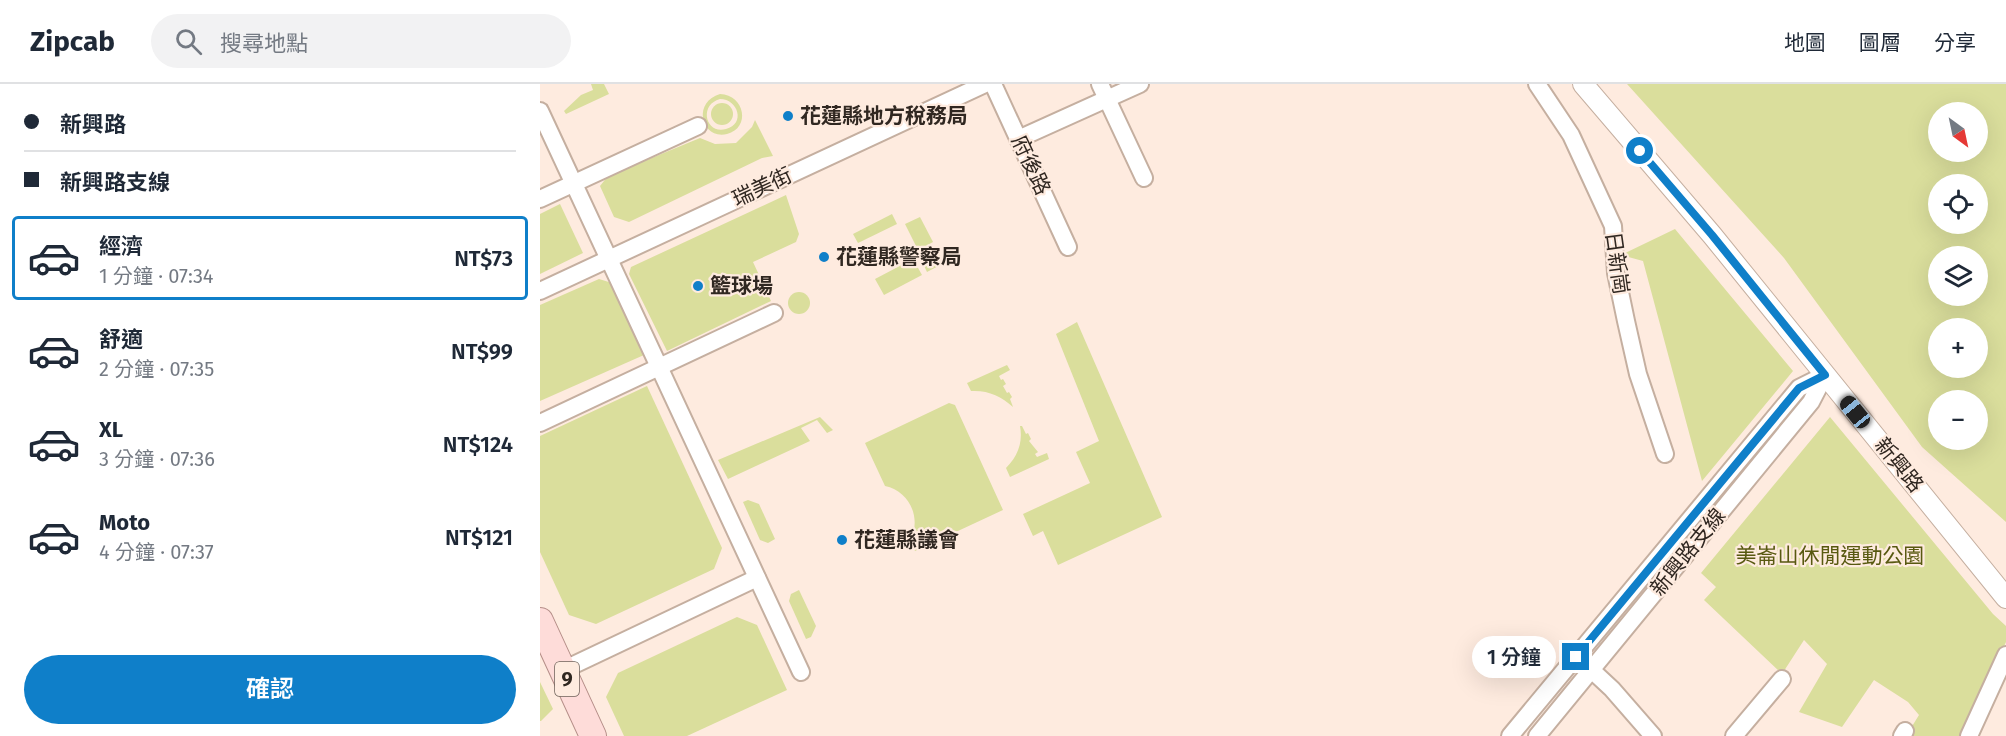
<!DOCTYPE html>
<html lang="zh-TW">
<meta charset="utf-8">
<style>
:root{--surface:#fff;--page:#f2f2f3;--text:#1f2937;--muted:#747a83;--line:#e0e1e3;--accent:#0f7fc9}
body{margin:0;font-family:"Fira Sans","Noto Sans TC",sans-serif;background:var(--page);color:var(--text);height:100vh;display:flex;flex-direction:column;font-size:22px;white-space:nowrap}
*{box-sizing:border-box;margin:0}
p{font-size:20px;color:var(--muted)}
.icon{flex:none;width:33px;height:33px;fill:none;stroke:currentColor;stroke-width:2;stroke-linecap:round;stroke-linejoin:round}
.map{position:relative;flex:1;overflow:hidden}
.details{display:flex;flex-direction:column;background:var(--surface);width:540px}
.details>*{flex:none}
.banner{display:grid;align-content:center;height:132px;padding:0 24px;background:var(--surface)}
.needle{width:39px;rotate:147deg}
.buttons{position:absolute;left:1388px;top:18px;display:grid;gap:12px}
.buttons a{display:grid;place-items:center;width:60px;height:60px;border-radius:50%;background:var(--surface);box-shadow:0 6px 24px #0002;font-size:30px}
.end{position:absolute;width:27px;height:27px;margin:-14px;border:8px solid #0f7fc9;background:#fff;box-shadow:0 0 0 3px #fff}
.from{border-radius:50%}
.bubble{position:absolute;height:42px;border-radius:21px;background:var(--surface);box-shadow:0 6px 24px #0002;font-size:20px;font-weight:600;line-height:42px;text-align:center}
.car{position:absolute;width:18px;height:36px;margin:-18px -9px;border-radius:8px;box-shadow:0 0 4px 2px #0007;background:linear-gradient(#222 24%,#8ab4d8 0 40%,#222 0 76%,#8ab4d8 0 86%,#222 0)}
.banner b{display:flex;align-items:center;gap:21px;height:57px;font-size:22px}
.banner b+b{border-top:2px solid var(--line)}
.banner i{width:15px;height:15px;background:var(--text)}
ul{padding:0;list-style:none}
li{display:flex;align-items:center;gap:18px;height:84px;margin:0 12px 9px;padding:0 12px;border:3px solid transparent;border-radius:6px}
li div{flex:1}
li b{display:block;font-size:22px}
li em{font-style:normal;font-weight:600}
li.active{border-color:var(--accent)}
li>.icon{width:54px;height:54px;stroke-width:1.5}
.cta{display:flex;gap:12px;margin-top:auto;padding:12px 24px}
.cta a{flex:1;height:69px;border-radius:36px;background:var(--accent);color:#fff;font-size:24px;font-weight:600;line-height:69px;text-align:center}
header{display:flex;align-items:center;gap:36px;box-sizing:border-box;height:84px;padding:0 30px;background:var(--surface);border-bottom:2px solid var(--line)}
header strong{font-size:28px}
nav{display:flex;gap:33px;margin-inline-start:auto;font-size:21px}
.search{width:420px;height:54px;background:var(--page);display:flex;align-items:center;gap:15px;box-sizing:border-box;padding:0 21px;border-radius:33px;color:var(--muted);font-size:22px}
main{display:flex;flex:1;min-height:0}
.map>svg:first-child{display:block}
.green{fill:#dade9c;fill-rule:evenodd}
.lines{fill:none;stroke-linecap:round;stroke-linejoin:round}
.minor-casing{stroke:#c5afa0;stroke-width:20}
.tertiary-casing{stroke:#c5afa0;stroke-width:22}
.primary-casing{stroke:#b58e88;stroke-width:28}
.minor{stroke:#fff;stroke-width:16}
.tertiary{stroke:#fff;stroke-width:20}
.primary{stroke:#fedcd9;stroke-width:26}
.route{stroke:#0f7fc9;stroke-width:8}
.poi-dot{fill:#0f7fc9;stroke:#feebdf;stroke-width:2}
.labels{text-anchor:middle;stroke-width:4.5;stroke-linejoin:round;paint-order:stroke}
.shield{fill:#feebdf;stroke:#6e625a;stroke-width:1.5}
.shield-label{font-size:20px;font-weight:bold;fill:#302721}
.poi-label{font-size:21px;font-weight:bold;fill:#302721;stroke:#feebdf;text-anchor:start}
.street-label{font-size:21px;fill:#302721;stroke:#feebdf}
.park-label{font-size:21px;fill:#585910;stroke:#feebdf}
</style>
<header>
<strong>Zipcab</strong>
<div class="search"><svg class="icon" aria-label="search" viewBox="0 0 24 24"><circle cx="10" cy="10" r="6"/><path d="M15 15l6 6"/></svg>搜尋地點</div>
<nav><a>地圖</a><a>圖層</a><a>分享</a></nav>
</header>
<main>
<section class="details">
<div class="banner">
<b><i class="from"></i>新興路</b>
<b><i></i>新興路支線</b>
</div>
<ul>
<li class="active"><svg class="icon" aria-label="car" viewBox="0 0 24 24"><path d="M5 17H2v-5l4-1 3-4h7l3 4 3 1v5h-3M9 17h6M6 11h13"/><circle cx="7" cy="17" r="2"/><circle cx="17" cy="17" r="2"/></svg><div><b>經濟</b><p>1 分鐘 · 07:34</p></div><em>NT$73</em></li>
<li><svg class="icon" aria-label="car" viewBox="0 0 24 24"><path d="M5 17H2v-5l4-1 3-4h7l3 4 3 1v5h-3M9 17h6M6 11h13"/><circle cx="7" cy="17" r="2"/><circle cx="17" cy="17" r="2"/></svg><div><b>舒適</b><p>2 分鐘 · 07:35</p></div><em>NT$99</em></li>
<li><svg class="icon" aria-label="car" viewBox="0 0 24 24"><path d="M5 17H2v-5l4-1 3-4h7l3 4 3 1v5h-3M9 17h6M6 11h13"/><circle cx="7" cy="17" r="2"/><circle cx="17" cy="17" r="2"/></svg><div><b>XL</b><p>3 分鐘 · 07:36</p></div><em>NT$124</em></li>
<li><svg class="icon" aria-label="car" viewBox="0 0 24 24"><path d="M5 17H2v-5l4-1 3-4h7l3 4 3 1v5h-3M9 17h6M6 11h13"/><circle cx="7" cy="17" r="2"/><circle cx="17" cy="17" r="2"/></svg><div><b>Moto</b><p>4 分鐘 · 07:37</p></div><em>NT$121</em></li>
</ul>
<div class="cta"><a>確認</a></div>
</section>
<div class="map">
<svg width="1466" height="652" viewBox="0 0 1466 652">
<rect width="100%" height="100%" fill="#feebdf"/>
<g class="green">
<path d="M51 0H64L69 10 26 30 24 27 41 11 53 6Z"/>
<path d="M1087 0H1466V438L1382 363 1244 174ZM1398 28H1437V68H1398ZM1398 100H1437V140H1398ZM1398 172H1437V212H1398ZM1398 244H1437V284H1398ZM1398 316H1437V356H1398Z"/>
<path d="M180 10C205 11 211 44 187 50 161 56 152 18 180 10ZM180 15C198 15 206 40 186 45 166 51 158 21 180 15Z"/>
<circle cx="182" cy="30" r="11"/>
<path d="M215 36 233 72 222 74 89 138 74 133 60 102 68 92 160 54 175 60 196 59 212 43Z"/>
<path d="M246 111 259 150 256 158 213 178 231 217 127 267 89 190 91 183Z"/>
<path d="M20 120 43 169 0 190V130Z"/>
<path d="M352 130 357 140 318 159 313 150Z"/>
<path d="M380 133 393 158 378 166 365 140Z"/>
<path d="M1135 145 1253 287 1162 397 1103 177 1081 171Z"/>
<path d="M395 162 404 179 387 188 379 171Z"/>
<path d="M373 175 382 191 344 211 335 195Z"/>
<path d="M59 195 72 199 104 271 0 317V221Z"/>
<circle cx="259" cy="219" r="11"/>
<path d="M537 238 622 433 518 481 503 447 493 452 483 430 550 399 536 368 559 357 516 250Z"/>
<path d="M467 281 470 286 459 292 461 296 463 295 466 300 463 302 467 309 469 308 472 313 470 315 473 323C461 312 448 306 431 307L427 299Z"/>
<path d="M107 302 182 464 174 485 56 540 29 531 0 468V352Z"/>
<path d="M409 319 415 321 463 426 375 467 370 457C382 435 370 407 345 402L325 359Z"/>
<path d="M280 333 293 346 287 349 277 336 261 344 270 357 188 395 178 376Z"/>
<path d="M1290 333 1453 530 1466 542V558L1423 652H1366L1379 631 1368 618 1334 596 1302 643 1259 628 1287 580 1264 556 1242 590 1164 516 1176 503 1161 489Z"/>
<path d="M480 342H482L486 350 488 349 491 355 489 357 498 368 495 370 497 373 507 369 509 375 470 393 466 384C478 372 483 358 480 342Z"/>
<path d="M208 416 219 420 235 455 228 459 220 456 203 418Z"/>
<path d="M259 506 276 542 271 553 266 555 249 517 251 510Z"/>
<path d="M197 533 217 541 247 606 147 652H84L66 613 78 589Z"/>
<path d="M0 598 13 625 1 637H0Z"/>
</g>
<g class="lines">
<defs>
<g id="minor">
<path d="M453 0 528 163"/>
<path d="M560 0 604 94"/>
<path d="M997 0 1031 51 1073 142 1076 189 1086 237 1098 290 1125 370"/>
<path d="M0 27 261 588"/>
<path d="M478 55 600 0"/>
<path d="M0 115 158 42"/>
<path d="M0 207 445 0"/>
<path d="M0 339 234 229"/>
<path d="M1044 579 1072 605 1113 652"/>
<path d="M23 586 217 494"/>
<path d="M970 652 1259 304 1285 291"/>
<path d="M997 652 1271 318 1285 291"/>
<path d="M1194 652 1242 595"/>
<path d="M1362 652 1365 647"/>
<path d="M1429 652 1466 571"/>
</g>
<path id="tertiary" d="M1043 0 1172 151 1466 514"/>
<path id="primary" d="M0 537 53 652"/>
</defs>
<use href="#minor" class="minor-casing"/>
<use href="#tertiary" class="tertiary-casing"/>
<use href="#primary" class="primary-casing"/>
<use href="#minor" class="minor"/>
<use href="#tertiary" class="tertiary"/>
<use href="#primary" class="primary"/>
</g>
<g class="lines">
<path class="route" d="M1036 573 1259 304 1285 291 1172 151 1100 67"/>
</g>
<g class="poi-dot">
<circle cx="248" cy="32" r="6"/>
<circle cx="284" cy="173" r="6"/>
<circle cx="158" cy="202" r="6"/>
<circle cx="302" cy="456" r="6"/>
</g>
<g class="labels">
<rect class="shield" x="15" y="578" width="24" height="34" rx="4.5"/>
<g class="shield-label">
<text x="27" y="602">9</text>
</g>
<g class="poi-label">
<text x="260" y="39">花蓮縣地方稅務局</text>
<text x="296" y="180">花蓮縣警察局</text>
<text x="170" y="209">籃球場</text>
<text x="314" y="463">花蓮縣議會</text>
</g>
<g class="street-label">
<text transform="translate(491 81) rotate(65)" y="7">府後路</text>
<text transform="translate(222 103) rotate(-25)" y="7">瑞美街</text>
<text transform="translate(1077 179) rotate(82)" y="7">日新崗</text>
<text transform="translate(1359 381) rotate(51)" y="7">新興路</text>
<text transform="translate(1148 468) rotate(-51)" y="7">新興路支線</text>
</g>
<g class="park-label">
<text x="1290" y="479">美崙山休閒運動公園</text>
</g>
</g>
</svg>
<div class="buttons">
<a><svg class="needle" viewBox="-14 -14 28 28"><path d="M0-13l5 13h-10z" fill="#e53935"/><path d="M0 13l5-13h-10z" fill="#747a83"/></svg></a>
<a><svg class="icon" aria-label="locate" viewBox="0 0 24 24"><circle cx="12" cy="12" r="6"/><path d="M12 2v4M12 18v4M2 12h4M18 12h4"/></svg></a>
<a><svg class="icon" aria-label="layers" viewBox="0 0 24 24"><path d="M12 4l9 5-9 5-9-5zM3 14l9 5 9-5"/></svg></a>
<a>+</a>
<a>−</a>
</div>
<i class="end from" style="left:1100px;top:67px"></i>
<i class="end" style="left:1036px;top:573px"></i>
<div class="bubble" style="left:932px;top:552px;width:84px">1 分鐘</div>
<i class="car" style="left:1315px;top:328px;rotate:321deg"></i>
</div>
</main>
